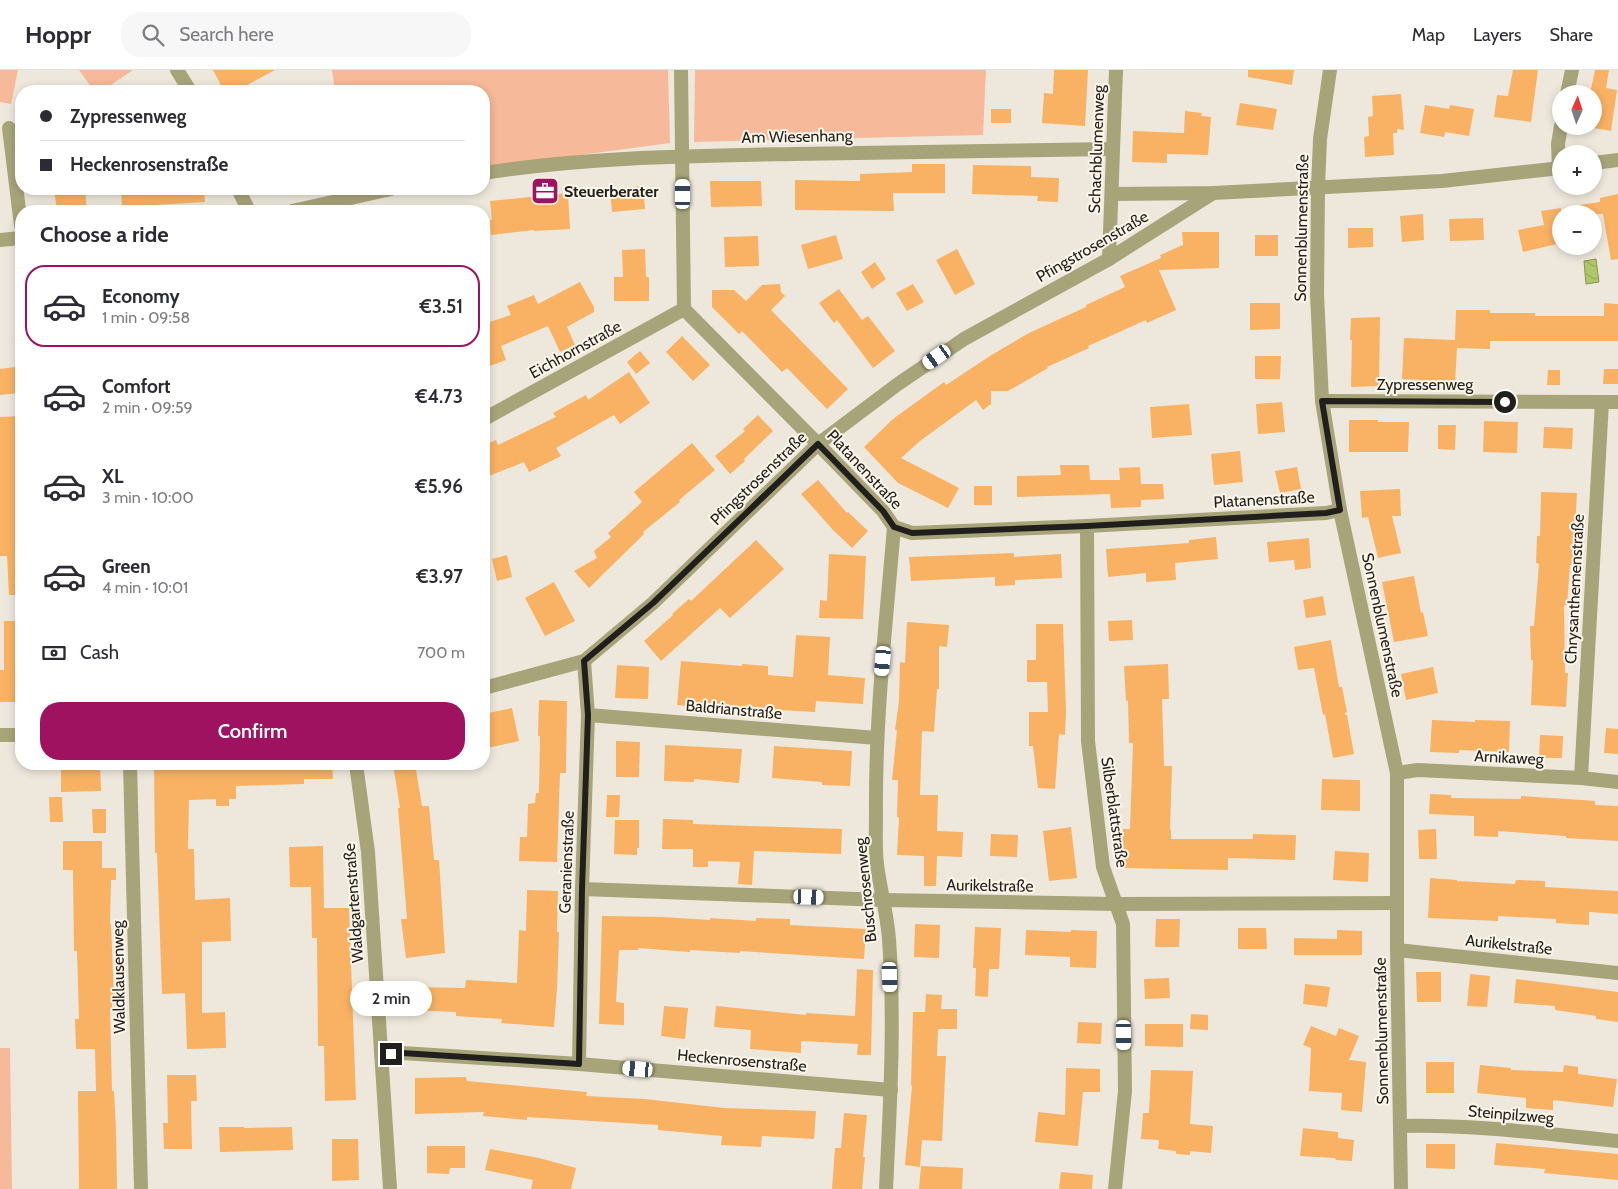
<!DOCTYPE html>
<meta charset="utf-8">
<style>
:root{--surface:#fff;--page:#f7f7f7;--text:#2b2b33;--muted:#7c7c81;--line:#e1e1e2;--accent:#9e1260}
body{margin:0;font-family:Cabin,sans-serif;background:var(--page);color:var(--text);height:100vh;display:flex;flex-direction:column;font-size:19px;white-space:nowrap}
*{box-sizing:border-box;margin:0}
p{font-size:16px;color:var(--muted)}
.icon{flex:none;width:28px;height:28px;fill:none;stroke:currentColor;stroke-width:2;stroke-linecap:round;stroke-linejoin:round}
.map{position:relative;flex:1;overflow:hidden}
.sheet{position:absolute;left:15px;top:135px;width:475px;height:565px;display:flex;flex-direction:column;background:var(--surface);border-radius:20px;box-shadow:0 2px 8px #0003}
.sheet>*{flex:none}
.banner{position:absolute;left:15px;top:15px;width:475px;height:110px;border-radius:20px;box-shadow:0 2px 8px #0003;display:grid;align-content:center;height:110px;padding:0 25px;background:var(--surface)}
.needle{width:32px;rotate:3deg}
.fabs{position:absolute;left:1552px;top:15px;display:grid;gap:10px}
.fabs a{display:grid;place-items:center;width:50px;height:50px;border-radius:50%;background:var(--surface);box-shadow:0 2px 8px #0003;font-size:25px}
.end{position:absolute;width:22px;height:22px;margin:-11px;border:6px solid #211f1b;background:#fff;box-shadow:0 0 0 2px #fff}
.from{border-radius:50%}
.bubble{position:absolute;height:35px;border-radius:18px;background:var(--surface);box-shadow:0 2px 8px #0003;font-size:16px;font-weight:600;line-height:35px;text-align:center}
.car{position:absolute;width:15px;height:30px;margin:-15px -8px;border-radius:6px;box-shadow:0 0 4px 1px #0007;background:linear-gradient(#fff 24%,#345 0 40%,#fff 0 76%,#345 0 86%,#fff 0)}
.banner b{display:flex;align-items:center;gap:18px;height:48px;font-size:19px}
.banner b+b{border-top:1px solid var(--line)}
.banner i{width:12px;height:12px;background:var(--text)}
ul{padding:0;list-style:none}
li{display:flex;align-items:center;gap:15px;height:82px;margin:0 10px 8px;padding:0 15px;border:2px solid transparent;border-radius:20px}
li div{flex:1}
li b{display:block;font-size:19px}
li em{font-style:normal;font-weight:600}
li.selected{border-color:var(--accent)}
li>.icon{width:45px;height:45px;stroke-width:1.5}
h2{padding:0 25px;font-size:22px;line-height:60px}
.pay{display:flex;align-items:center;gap:12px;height:55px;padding:0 25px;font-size:19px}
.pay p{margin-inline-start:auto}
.cta{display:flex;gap:10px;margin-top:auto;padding:10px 25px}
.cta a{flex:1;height:58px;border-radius:20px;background:var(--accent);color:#fff;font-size:20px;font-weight:600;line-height:58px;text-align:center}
header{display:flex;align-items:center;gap:30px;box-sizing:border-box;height:70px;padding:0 25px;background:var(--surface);border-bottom:1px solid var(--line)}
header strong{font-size:24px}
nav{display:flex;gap:28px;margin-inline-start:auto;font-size:18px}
.search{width:350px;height:45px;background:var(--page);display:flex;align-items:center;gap:12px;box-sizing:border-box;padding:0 18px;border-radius:20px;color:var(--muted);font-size:19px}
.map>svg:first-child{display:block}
.park{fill:#f6b999}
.water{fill:url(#water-waves);stroke:#849550}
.building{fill:#f9b163}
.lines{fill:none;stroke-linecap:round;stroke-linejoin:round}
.minor{stroke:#a8a47a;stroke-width:14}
.route{stroke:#211f1b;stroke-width:6}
.labels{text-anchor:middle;stroke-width:4;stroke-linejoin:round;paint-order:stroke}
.street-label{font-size:16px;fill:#211f1b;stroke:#fbf5ea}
.poi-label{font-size:16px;font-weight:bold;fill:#211f1b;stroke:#fbf5ea;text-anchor:start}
</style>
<header>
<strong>Hoppr</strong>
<div class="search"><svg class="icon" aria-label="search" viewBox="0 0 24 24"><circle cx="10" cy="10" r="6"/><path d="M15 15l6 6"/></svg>Search here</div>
<nav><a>Map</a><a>Layers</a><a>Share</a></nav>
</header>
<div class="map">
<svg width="1618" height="1119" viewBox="0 0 1618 1119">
<defs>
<pattern id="water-waves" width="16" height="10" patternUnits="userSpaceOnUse" patternTransform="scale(1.25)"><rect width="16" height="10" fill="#afc867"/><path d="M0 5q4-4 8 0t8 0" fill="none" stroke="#96ab59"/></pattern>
</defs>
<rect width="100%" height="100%" fill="#eee8dc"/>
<g class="park">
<path d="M0 0H18L11 34 0 32Z"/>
<path d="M79 0H133L102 21H94Z"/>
<path d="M332 0H668L670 73 484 98V21H335Z"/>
<path d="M695 0H986L983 65 694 72Z"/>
<path d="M0 978H10L12 1119H0Z"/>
</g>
<path class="water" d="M1596 189 1599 212 1586 214 1584 191Z"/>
<g class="building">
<path d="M213 0H275L236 21H224Z"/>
<path d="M1054 0H1088L1085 56 1042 53 1044 23 1053 24Z"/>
<path d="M1248 0H1294L1292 15 1248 7Z"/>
<path d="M1513 0H1538L1531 52 1494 47 1497 25 1508 26Z"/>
<path d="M1595 0H1609L1606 18 1617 20 1611 61 1594 58V24H1590Z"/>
<path d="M1401 24 1404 60 1397 59V63H1393L1394 85 1365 87 1364 67 1369 66 1368 47 1373 46 1372 26Z"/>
<path d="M1240 33 1277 39 1273 60 1236 55Z"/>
<path d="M1425 35 1449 39 1450 35 1474 39 1469 66 1445 62 1444 67 1420 63Z"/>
<rect x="991" y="39" width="20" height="14"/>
<path d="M1185 41 1202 43 1201 46 1211 47 1208 85 1167 84V93L1132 92 1133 61 1184 63Z"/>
<path d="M912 94H945V123H893L894 141 795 140V110L860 111V104L912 102Z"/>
<path d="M973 95 1031 96V107L1059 108 1058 132 1037 131 1038 126 972 124Z"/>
<path d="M710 111H761L762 136 711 137Z"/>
<path d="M643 116 645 139 612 142 610 119Z"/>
<path d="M54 119H85L87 141H57Z"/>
<path d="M121 119H204L205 132 122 137Z"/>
<path d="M568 123 570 159 534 161V160L491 165 490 150H492L490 131Z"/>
<path d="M1618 124V189L1611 190 1603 144H1573L1572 136 1600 132V128Z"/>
<path d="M1561 138V173L1523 182 1518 160 1544 155 1541 141Z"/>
<path d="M1423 144 1424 170 1402 172 1400 146Z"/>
<path d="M1483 148 1484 170 1450 171 1449 149Z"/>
<path d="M1348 158H1373V177L1348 178Z"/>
<path d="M1182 162H1219V198L1159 200 1176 240 1147 253 1146 250 1088 276 1089 278 1047 297 1048 298 1008 321H991V334L983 340 976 330 920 371 901 388 959 418 948 438 898 413 864 377 893 349 944 312 946 315 993 284 1029 263 1086 237V235L1125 217 1120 206 1161 188 1160 185 1183 175Z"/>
<path d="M836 165 843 189 808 199 801 175Z"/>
<rect x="1255" y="165" width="23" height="21"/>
<path d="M758 166 759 196 725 197 724 167Z"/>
<path d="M645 179 646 207H649V231H614V207H623L622 180Z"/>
<path d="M957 179 975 214 955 225 936 190Z"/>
<path d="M875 192 886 209 872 219 861 202Z"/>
<path d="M580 212 594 237V242L567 257 575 275 560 282 548 256 501 276 506 290 484 298V254L511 245 507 236 534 225 538 234Z"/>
<path d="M780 214 781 222 785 226 771 240 848 319 827 339 787 298 782 302 742 261 739 264 712 237V220H734L746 231 762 215Z"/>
<path d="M913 214 924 232 907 241 896 223Z"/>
<path d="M839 219 862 250 868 246 895 281 873 298 837 250 834 253 819 233Z"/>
<path d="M1250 233H1280V259L1250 260Z"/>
<path d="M1604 233 1618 234V271H1490V279L1457 278 1455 312 1402 309 1404 268 1455 270 1456 240H1490V243H1535V246H1604Z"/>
<path d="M1380 247 1379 316 1351 317 1352 270H1350L1351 248Z"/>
<path d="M682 266 710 295 693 311 666 282Z"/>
<path d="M640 281 650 293 636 304 627 292Z"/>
<path d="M1255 286H1281L1280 309H1255Z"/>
<path d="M15 297 19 323 0 325V299Z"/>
<path d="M1604 299H1618V314H1603Z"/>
<path d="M1548 300H1560V315H1547Z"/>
<path d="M629 302 650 333 620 354 614 345 556 378 561 386 529 402 524 392 484 408V375L496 370 498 375 556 347 553 343 586 325 588 330Z"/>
<path d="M1282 332 1285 362 1258 364 1256 334Z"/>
<path d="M1189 334 1192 365 1152 368 1150 337Z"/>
<path d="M758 345 773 361 744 389 745 391 730 404 715 386 745 361 743 359Z"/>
<path d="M21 346V525H9L7 486H0V347Z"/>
<path d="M1349 350H1378V352H1409L1408 382H1349Z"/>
<path d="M1484 351 1518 352 1517 383 1483 382Z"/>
<path d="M1438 355H1456L1455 380 1438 379Z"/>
<path d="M1544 357 1573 358 1572 379 1543 378Z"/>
<path d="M692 373 715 400 679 430 680 432 643 462 644 464 589 518 574 501 597 488 594 481 611 467 608 463 642 432 634 422Z"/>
<path d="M1240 381 1243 412 1214 415 1211 384Z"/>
<path d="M1060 395H1089L1090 410H1120L1119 398 1140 397 1141 414H1163L1164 429 1141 430V437L1111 438 1110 424 1017 427V406L1061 405Z"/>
<path d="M1297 397 1301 419 1280 423 1275 401Z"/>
<path d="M818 410 847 443 848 442 868 461 852 478 833 460 801 424Z"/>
<rect x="974" y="416" width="18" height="19"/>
<path d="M1400 419 1401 446H1392L1401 483 1378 488 1368 447 1362 448 1360 421Z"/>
<path d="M1541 422 1577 423 1573 495H1570L1567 535H1564L1565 603H1568L1566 637 1531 635 1533 590H1531L1530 556H1534L1539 494 1536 493 1537 466H1540Z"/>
<path d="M1216 467 1218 489 1175 493 1176 510 1146 512V503L1108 507 1106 479 1189 473V470Z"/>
<path d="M1309 468 1311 498 1295 500 1294 490 1269 492 1267 472Z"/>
<path d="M756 470 784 499 730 548 720 538 661 591 644 571 673 545 672 544 689 529 691 531Z"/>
<path d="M1014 483V487L1061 484 1062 508 1015 510V515L995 516V507L911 511 909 487Z"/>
<path d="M829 484 866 486 863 549 819 548 820 530 827 531Z"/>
<path d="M507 485 512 507 497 511 492 489Z"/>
<path d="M1414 506 1421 543 1423 542 1428 566 1394 572 1382 512Z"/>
<path d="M554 512 575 551 545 566 525 528Z"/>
<path d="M1323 526 1326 545 1306 548 1303 530Z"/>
<path d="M1132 550 1133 570 1109 571 1108 551Z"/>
<path d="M4 551H21V632H0V600H4Z"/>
<path d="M907 552 949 555 947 577 939 576V619H937L934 662 922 661 920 725H938L937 761 963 762 962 787 937 786 936 816H924V786L897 785 899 747H897L898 710H892L897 660H895L899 631 900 592 905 593Z"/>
<path d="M1036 554H1063L1066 642 1065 665 1059 664 1055 719 1038 718 1033 676H1029V642H1048L1047 612H1027V590H1036Z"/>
<path d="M796 565 830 567 828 605 865 608 863 634 816 631 815 642 725 637V639L677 635 681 591 742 596V594L768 596V605L793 607Z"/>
<path d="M1331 570 1339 617H1342L1347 642 1345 643V645H1347L1354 684 1333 688 1325 644 1323 645 1314 598 1298 600 1294 577Z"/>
<path d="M1168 594 1169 629H1162L1164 696H1172L1170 760H1171V769H1253V764L1296 765 1295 790 1228 788V800L1122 798 1123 759H1130L1133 673H1129L1128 630 1126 631 1124 596Z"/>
<path d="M617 595 649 597 648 629 615 628Z"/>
<path d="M1433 597 1438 623 1406 630 1401 604Z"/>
<path d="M539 630 567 631 566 703H560L557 792 519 791 520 767H527L528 734 535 733 536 723H539L540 666H538Z"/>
<path d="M512 638 519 671 487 678 484 662V644Z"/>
<path d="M1432 650 1475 652V650L1510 651 1509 682 1459 680V683L1430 682Z"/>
<path d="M1606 658 1618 659V684L1604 683Z"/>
<path d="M1540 665 1563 666 1562 688H1539Z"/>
<path d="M616 671 640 672 639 707H616Z"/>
<path d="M665 675 742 679 739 713 694 709V712L664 711Z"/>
<path d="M774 676 852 681 850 716 822 715V712L772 708Z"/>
<path d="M61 694H100L101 721 61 722Z"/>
<path d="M154 694H332L333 709H304V714L236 716V729H229V736H216V729L189 730 188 779H194L195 830 230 828 231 871 202 872V943L225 942 226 978 187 979 185 923 162 924 157 783H155Z"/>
<path d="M393 694H415L422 736H429L434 790H439L445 883 406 888 401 849H407L398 738H400Z"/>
<path d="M1322 709 1360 710V741L1321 740Z"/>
<path d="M1430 724 1451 725V728L1521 729V726L1582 730 1595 731V735L1618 736V771L1566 768V766L1498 761V767L1474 766V746L1429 744Z"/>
<path d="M607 725H620L619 747H606Z"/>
<path d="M49 727H62L63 752H50Z"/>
<path d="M92 739H106V763H93Z"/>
<path d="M663 749 693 750V754L842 759 841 784 754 781 752 815 738 814 740 792 708 791V797H693V779H662Z"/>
<path d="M615 750H639V778H637V785L614 784Z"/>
<path d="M1071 757 1077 808 1049 811 1043 761Z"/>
<path d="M1436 759 1437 789H1419L1418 760Z"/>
<path d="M991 764 1018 765 1017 787 990 786Z"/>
<path d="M63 771H102V798H116V810H111L110 854H111L114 931H112V939H110L112 1021H114L116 1060 117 1119H79L78 1021H96L95 979H76L75 949H79L77 881H74L73 800H63Z"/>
<path d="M323 776 324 838H349L356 1030 325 1031 324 976H318L317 868H312L311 817H290L289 777Z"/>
<path d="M1335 781 1369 783 1368 812 1333 810Z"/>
<path d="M1430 808 1457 810V811L1515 814 1516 810 1545 811V817L1618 821V844L1589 842V855L1556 853V849L1498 846V851L1428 848Z"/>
<path d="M527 820 558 821 557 862H559L557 919 554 957 501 953 502 949 456 946V942L409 940 410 917 465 918 466 910 517 913 519 860 526 861Z"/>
<path d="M602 846 663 847 710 850V848L756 851V848L790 849V855L866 859 864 889 740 881V883L690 880V882L638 878V880H619L616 932 624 933V955L599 954Z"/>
<path d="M1156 849H1180L1179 877H1155Z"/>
<path d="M915 854 940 855 939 888 914 887Z"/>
<path d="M975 857 1001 858 999 899H989L988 927 975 926 976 898H973Z"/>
<path d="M1238 858H1266L1267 879H1238Z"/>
<path d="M1026 860 1071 862V860L1097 861 1096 898 1070 897V887L1025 885Z"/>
<path d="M1337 860 1362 861V885H1294V868L1337 869Z"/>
<path d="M857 899 873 900 871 985H857L858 974 801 971V983L750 979 751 960 714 957 716 936 806 945V943L855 946Z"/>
<path d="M1416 902H1441V932H1417Z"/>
<path d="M1470 904 1490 906 1487 937 1467 936Z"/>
<path d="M1169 908 1170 928 1145 929 1144 909Z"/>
<path d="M1516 909 1618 922V952L1596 949V946L1555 940V936L1514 933Z"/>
<path d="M1305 914 1330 917 1327 937 1303 934Z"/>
<path d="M926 924 942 925 941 939H957V959H938L937 986H946L942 1071 922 1070 920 1097 905 1095 912 1016 911 1015 913 942H925Z"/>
<path d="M664 936 688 938 685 969 661 966Z"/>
<path d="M1191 944 1208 945V960L1190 959Z"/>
<path d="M1078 952 1102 953 1101 974 1077 973Z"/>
<path d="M1145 954H1183V977L1145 976Z"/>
<path d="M1311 956 1336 966 1339 958 1359 966 1349 990 1366 992 1362 1042 1341 1040 1342 1023 1309 1021 1311 978 1303 975Z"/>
<rect x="1426" y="992" width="28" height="31"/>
<path d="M1480 995 1511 998V1000L1563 1002 1564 995 1578 997V1004L1617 1009 1613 1037 1553 1030V1040L1526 1038V1028L1477 1023Z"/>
<path d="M1066 998 1100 999V1022H1083L1078 1076 1035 1072 1038 1042 1065 1045Z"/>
<path d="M1151 1000 1193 1001 1190 1054 1213 1056 1211 1083 1190 1081V1085L1176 1084V1081L1158 1079 1159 1070 1141 1069 1143 1043H1149Z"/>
<path d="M167 1005H196L197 1031H191L192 1079H164L163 1053H168Z"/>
<path d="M466 1007 467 1011 587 1022 586 1026 645 1029 724 1038 816 1041 814 1069 762 1066 761 1077 721 1075 722 1066 658 1060V1055L527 1047V1050L483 1046 484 1042 415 1044V1008Z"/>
<path d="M844 1043 867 1045 863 1087H865L862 1119H832L835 1078H841Z"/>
<path d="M219 1057H244V1058L292 1057 293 1080 220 1082Z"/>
<path d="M1303 1058 1338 1062V1068L1354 1070 1352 1091 1336 1090 1335 1088 1300 1086Z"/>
<path d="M332 1069H358L359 1110 332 1111Z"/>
<path d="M1496 1073 1618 1084V1110L1544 1103 1545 1099 1494 1095Z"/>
<path d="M1426 1074H1455V1099L1426 1098Z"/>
<path d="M427 1076H465V1098H450L449 1104 427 1103Z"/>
<path d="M490 1079 539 1088 576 1098 571 1119H531L533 1110 485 1100Z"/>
<path d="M921 1096 963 1098 962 1119H919Z"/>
<path d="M1061 1102 1093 1105 1092 1119H1059Z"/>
</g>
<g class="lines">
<g class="minor">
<path d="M177 0 190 21"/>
<path d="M681 0 684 239 818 374 883 441 894 457 912 463 1087 456 1326 443 1340 440"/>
<path d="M1330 0 1320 69 1318 117 1317 224 1322 331 1340 440 1397 703V880L1401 1119"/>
<path d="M1567 24 1572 0"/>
<path d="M9 58 21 156"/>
<path d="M1594 93 1618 90"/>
<path d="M1559 98 1558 74 1561 56"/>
<path d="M484 103C586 87 690 86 794 84 900 82 1006 81 1112 79"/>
<path d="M238 119 249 141"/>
<path d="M1112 124 1213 123 1442 111 1561 98"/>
<path d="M292 141 391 119"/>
<path d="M0 170 21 168"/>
<path d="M1109 189 1116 0"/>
<path d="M1322 331 1618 332"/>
<path d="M484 349 684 239"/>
<path d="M1087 456 1088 671 1103 797 1123 854 1125 1021 1115 1119"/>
<path d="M484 618 584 591 653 533 818 374 898 314 964 269 1109 189 1213 123"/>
<path d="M588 645 877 668"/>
<path d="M0 665H21"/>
<path d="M130 694 141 1119"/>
<path d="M356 694 368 782 390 1119"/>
<path d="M1397 703 1418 700 1581 708 1618 712"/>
<path d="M1581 708 1602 332"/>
<path d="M582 819 884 830 1116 834 1397 833"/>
<path d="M1397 880 1618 903"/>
<path d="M381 985 402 983 579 994 891 1020"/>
<path d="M579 994 582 819 588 645 584 591"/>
<path d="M1400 1056C1473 1054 1546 1064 1618 1071"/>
<path d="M886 1119C890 1036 895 952 889 869 887 843 880 819 877 794 875 778 876 761 876 745 875 649 886 553 894 457"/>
</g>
</g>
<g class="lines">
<path class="route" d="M391 984 402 983 579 994 582 819 588 645 584 591 653 533 818 374 883 441 894 457 912 463 1087 456 1326 443 1340 440 1322 331 1505 332"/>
</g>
<defs>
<symbol id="office-square" viewBox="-11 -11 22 22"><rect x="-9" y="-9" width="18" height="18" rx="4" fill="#9e1260" stroke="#fbf5ea"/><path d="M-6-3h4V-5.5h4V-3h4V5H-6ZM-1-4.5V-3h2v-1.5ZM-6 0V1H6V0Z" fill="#fff"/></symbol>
</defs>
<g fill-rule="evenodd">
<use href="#office-square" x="529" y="105" width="32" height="32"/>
</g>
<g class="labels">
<g class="street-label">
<text transform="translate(797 66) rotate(-1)" y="6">Am Wiesenhang</text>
<text transform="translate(1096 79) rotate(-88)" y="6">Schachblumenweg</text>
<text transform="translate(1301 158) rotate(-89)" y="6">Sonnenblumenstraße</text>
<text transform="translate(1092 176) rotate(-30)" y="6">Pfingstrosenstraße</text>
<text transform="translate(575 279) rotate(-29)" y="6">Eichhornstraße</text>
<text x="1425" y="320">Zypressenweg</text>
<text transform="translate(865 399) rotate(47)" y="6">Platanenstraße</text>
<text transform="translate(758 408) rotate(-44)" y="6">Pfingstrosenstraße</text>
<text transform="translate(1264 429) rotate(-3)" y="6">Platanenstraße</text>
<text transform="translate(1574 519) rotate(-87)" y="6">Chrysanthemenstraße</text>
<text transform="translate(1383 555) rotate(78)" y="6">Sonnenblumenstraße</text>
<text transform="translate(734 639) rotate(5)" y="6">Baldrianstraße</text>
<text transform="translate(1509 687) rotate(3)" y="6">Arnikaweg</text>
<text transform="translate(1115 742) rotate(82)" y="6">Silberblattstraße</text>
<text transform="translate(566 792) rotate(-88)" y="6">Geranienstraße</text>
<text transform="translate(990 815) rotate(1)" y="6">Aurikelstraße</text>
<text transform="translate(865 820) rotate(-96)" y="6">Buschrosenweg</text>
<text transform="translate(353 833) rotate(-94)" y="6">Waldgartenstraße</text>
<text transform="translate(1509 874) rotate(6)" y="6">Aurikelstraße</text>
<text transform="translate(118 907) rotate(-91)" y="6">Waldklausenweg</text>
<text transform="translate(1381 961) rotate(-91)" y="6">Sonnenblumenstraße</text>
<text transform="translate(742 990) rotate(5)" y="6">Heckenrosenstraße</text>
<text transform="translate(1511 1044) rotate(5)" y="6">Steinpilzweg</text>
</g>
<g class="poi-label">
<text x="564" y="127">Steuerberater</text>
</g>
</g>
</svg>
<div class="fabs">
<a><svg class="needle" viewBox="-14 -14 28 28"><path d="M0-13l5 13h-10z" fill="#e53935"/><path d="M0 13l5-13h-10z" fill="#7c7c81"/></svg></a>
<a>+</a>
<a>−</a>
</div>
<i class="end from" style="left:1505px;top:332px"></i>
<i class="end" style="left:391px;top:984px"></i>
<div class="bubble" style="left:350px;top:911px;width:82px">2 min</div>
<i class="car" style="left:683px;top:124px;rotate:0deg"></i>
<i class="car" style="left:937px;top:287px;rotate:235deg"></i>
<i class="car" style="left:883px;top:591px;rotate:185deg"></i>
<i class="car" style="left:809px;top:827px;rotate:92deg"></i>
<i class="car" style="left:890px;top:907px;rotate:178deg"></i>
<i class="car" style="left:1124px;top:965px;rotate:179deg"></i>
<i class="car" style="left:638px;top:999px;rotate:275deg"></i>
<div class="banner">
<b><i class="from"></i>Zypressenweg</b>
<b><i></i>Heckenrosenstraße</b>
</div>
<section class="sheet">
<h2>Choose a ride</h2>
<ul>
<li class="selected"><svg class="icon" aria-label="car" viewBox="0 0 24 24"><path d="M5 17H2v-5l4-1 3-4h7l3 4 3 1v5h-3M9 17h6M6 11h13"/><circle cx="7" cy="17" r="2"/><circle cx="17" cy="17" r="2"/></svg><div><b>Economy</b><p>1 min · 09:58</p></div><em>€3.51</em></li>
<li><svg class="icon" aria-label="car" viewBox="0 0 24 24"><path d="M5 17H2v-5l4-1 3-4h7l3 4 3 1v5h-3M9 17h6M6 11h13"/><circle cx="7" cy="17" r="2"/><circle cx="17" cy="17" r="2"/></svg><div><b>Comfort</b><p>2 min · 09:59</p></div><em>€4.73</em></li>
<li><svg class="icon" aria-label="car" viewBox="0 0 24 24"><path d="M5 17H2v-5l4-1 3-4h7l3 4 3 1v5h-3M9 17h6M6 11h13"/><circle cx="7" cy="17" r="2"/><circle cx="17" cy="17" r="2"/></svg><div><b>XL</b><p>3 min · 10:00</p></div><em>€5.96</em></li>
<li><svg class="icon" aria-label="car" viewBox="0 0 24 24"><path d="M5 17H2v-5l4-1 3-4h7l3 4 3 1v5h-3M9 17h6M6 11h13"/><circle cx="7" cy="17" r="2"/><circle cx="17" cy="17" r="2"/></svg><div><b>Green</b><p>4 min · 10:01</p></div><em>€3.97</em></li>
</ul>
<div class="pay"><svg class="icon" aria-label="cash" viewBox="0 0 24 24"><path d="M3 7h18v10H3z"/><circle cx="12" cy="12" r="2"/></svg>Cash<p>700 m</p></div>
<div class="cta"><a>Confirm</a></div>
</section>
</div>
